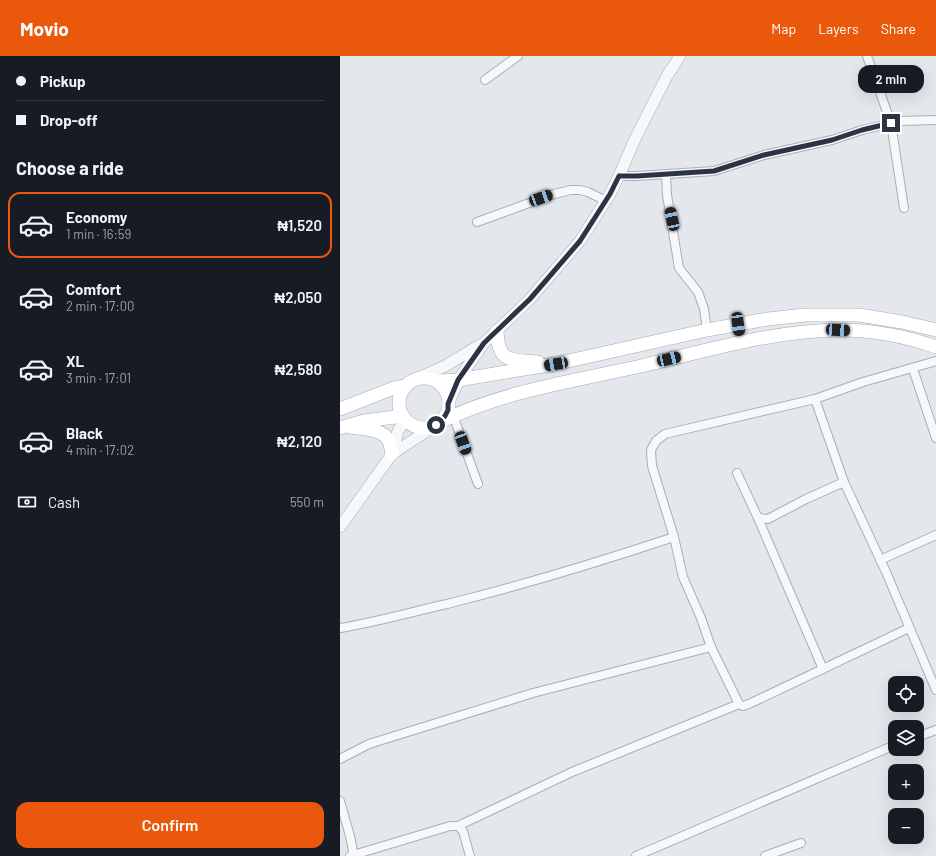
<!DOCTYPE html>
<meta charset="utf-8">
<style>
:root{--surface:#171b24;--page:#242831;--text:#f1f3f6;--muted:#9ea1a6;--line:#363941;--accent:#ea580c}
body{margin:0;font-family:Barlow,sans-serif;background:var(--page);color:var(--text);height:100vh;display:flex;flex-direction:column;font-size:15px;white-space:nowrap}
*{box-sizing:border-box;margin:0}
p{font-size:13px;color:var(--muted)}
.icon{flex:none;width:22px;height:22px;fill:none;stroke:currentColor;stroke-width:2;stroke-linecap:round;stroke-linejoin:round}
.map{position:relative;flex:1;overflow:hidden}
.side{display:flex;flex-direction:column;background:var(--surface);width:340px}
.side>*{flex:none}
.banner{display:grid;align-content:center;height:88px;padding:0 16px;background:var(--surface)}
.buttons{position:absolute;left:548px;top:620px;display:grid;gap:8px}
.buttons a{display:grid;place-items:center;width:36px;height:36px;border-radius:8px;background:var(--surface);box-shadow:0 4px 16px #0002;font-size:20px}
.end{position:absolute;width:18px;height:18px;margin:-9px;border:5px solid #2b3445;background:#fff;box-shadow:0 0 0 2px #fff}
.from{border-radius:50%}
.bubble{position:absolute;height:28px;border-radius:12px;background:var(--surface);box-shadow:0 4px 16px #0002;font-size:13px;font-weight:600;line-height:28px;text-align:center}
.car{position:absolute;width:12px;height:24px;margin:-12px -6px;border-radius:5px;box-shadow:0 0 3px 1px #0007;background:linear-gradient(#222 24%,#8ab4d8 0 40%,#222 0 76%,#8ab4d8 0 86%,#222 0)}
.banner b{display:flex;align-items:center;gap:14px;height:38px;font-size:15px}
.banner b+b{border-top:1px solid var(--line)}
.banner i{width:10px;height:10px;background:var(--text)}
ul{padding:0;list-style:none}
li{display:flex;align-items:center;gap:12px;height:66px;margin:0 8px 6px;padding:0 8px;border:2px solid transparent;border-radius:12px}
li div{flex:1}
li b{display:block;font-size:15px}
li em{font-style:normal;font-weight:600}
li.selected{border-color:var(--accent)}
li>.icon{width:36px;height:36px;stroke-width:1.5}
h2{padding:0 16px;font-size:18px;line-height:48px}
.pay{display:flex;align-items:center;gap:10px;height:44px;padding:0 16px;font-size:15px}
.pay p{margin-inline-start:auto}
.cta{display:flex;gap:8px;margin-top:auto;padding:8px 16px}
.cta a{flex:1;height:46px;border-radius:12px;background:var(--accent);color:#fff;font-size:16px;font-weight:600;line-height:46px;text-align:center}
header{display:flex;align-items:center;gap:24px;box-sizing:border-box;height:56px;padding:0 20px;background:var(--accent);color:#fff}
header strong{font-size:19px}
nav{display:flex;gap:22px;margin-inline-start:auto;font-size:14px}
main{display:flex;flex:1;min-height:0}
.map>svg:first-child{display:block}
.lines{fill:none;stroke-linecap:round;stroke-linejoin:round}
.minor-casing{stroke:#a9aeb7;stroke-width:10}
.tertiary-casing{stroke:#a9aeb7;stroke-width:12}
.primary-casing{stroke:#a3abb8;stroke-width:14}
.minor{stroke:#f7f8fa;stroke-width:8}
.tertiary{stroke:#f7f8fa;stroke-width:11}
.primary{stroke:#fff;stroke-width:13}
.route{stroke:#2b3445;stroke-width:5}
</style>
<header>
<strong>Movio</strong>
<nav><a>Map</a><a>Layers</a><a>Share</a></nav>
</header>
<main>
<section class="side">
<div class="banner">
<b><i class="from"></i>Pickup</b>
<b><i></i>Drop-off</b>
</div>
<h2>Choose a ride</h2>
<ul>
<li class="selected"><svg class="icon" aria-label="car" viewBox="0 0 24 24"><path d="M5 17H2v-5l4-1 3-4h7l3 4 3 1v5h-3M9 17h6M6 11h13"/><circle cx="7" cy="17" r="2"/><circle cx="17" cy="17" r="2"/></svg><div><b>Economy</b><p>1 min · 16:59</p></div><em>₦1,520</em></li>
<li><svg class="icon" aria-label="car" viewBox="0 0 24 24"><path d="M5 17H2v-5l4-1 3-4h7l3 4 3 1v5h-3M9 17h6M6 11h13"/><circle cx="7" cy="17" r="2"/><circle cx="17" cy="17" r="2"/></svg><div><b>Comfort</b><p>2 min · 17:00</p></div><em>₦2,050</em></li>
<li><svg class="icon" aria-label="car" viewBox="0 0 24 24"><path d="M5 17H2v-5l4-1 3-4h7l3 4 3 1v5h-3M9 17h6M6 11h13"/><circle cx="7" cy="17" r="2"/><circle cx="17" cy="17" r="2"/></svg><div><b>XL</b><p>3 min · 17:01</p></div><em>₦2,580</em></li>
<li><svg class="icon" aria-label="car" viewBox="0 0 24 24"><path d="M5 17H2v-5l4-1 3-4h7l3 4 3 1v5h-3M9 17h6M6 11h13"/><circle cx="7" cy="17" r="2"/><circle cx="17" cy="17" r="2"/></svg><div><b>Black</b><p>4 min · 17:02</p></div><em>₦2,120</em></li>
</ul>
<div class="pay"><svg class="icon" aria-label="cash" viewBox="0 0 24 24"><path d="M3 7h18v10H3z"/><circle cx="12" cy="12" r="2"/></svg>Cash<p>550 m</p></div>
<div class="cta"><a>Confirm</a></div>
</section>
<div class="map">
<svg width="596" height="800" viewBox="0 0 596 800">
<rect width="100%" height="100%" fill="#e4e7ec"/>
<g class="lines">
<defs>
<g id="minor">
<path d="M527 0 551 67 564 152"/>
<path d="M145 24 178 0"/>
<path d="M326 119 327 139 339 212 358 236 364 253 367 274"/>
<path d="M279 120H297L374 115 424 99 492 84 522 74 560 65 596 64"/>
<path d="M137 166 214 138 231 134H240L248 136 266 145"/>
<path d="M573 313 596 382"/>
<path d="M475 343 504 426 546 516 596 634"/>
<path d="M113 359 138 428"/>
<path d="M397 417 418 462 428 463 466 443 504 426"/>
<path d="M418 462 483 613"/>
<path d="M540 504 596 479"/>
<path d="M0 572C36 566 71 556 107 548 183 529 259 506 334 481"/>
<path d="M569 572 409 648 403 650 399 648 371 591 361 562 343 521 334 481 312 410 311 394 316 385 325 378 475 343 523 326 596 305"/>
<path d="M577 681 596 674"/>
<path d="M0 703 29 688 193 637 371 591"/>
<path d="M0 745 10 780 14 800"/>
<path d="M118 770 232 716 399 648"/>
<path d="M10 800 110 770H118L123 775 130 800"/>
<path d="M296 800 555 689"/>
<path d="M425 800 461 787"/>
</g>
<g id="tertiary">
<path d="M76 323 105 310 140 289"/>
<path d="M108 348 121 320 144 287 190 243 240 185 270 138 279 120 295 83 327 20 340 0"/>
<path d="M52 398 96 369"/>
<path d="M0 471 52 398 58 375 65 364"/>
</g>
<g id="primary">
<path d="M157 275C158 307 170 304 198 306"/>
<circle cx="84" cy="347" r="25"/>
<path d="M97 325 118 324 215 308 367 274 428 263 465 259H519L562 266 596 274"/>
<path d="M0 353 54 332 65 330"/>
<path d="M100 366C163 335 234 325 301 310 366 295 431 275 498 274 531 274 565 280 596 291"/>
<path d="M10 371C22 373 42 372 49 385 51 389 51 394 52 398"/>
<path d="M0 372 24 365 63 360"/>
</g>
</defs>
<use href="#minor" class="minor-casing"/>
<use href="#tertiary" class="tertiary-casing"/>
<use href="#primary" class="primary-casing"/>
<use href="#minor" class="minor"/>
<use href="#tertiary" class="tertiary"/>
<use href="#primary" class="primary"/>
</g>
<g class="lines">
<path class="route" d="M96 369 105 360 108 354V348L118 324 144 287 190 243 240 185 270 138 279 120H297L374 115 424 99 492 84 522 74 551 67"/>
</g>
</svg>
<div class="buttons">
<a><svg class="icon" aria-label="locate" viewBox="0 0 24 24"><circle cx="12" cy="12" r="6"/><path d="M12 2v4M12 18v4M2 12h4M18 12h4"/></svg></a>
<a><svg class="icon" aria-label="layers" viewBox="0 0 24 24"><path d="M12 4l9 5-9 5-9-5zM3 14l9 5 9-5"/></svg></a>
<a>+</a>
<a>−</a>
</div>
<i class="end from" style="left:96px;top:369px"></i>
<i class="end" style="left:551px;top:67px"></i>
<div class="bubble" style="left:518px;top:9px;width:66px">2 min</div>
<i class="car" style="left:201px;top:142px;rotate:70deg"></i>
<i class="car" style="left:332px;top:163px;rotate:348deg"></i>
<i class="car" style="left:398px;top:268px;rotate:172deg"></i>
<i class="car" style="left:498px;top:274px;rotate:93deg"></i>
<i class="car" style="left:329px;top:303px;rotate:77deg"></i>
<i class="car" style="left:216px;top:308px;rotate:260deg"></i>
<i class="car" style="left:123px;top:387px;rotate:160deg"></i>
</div>
</main>
